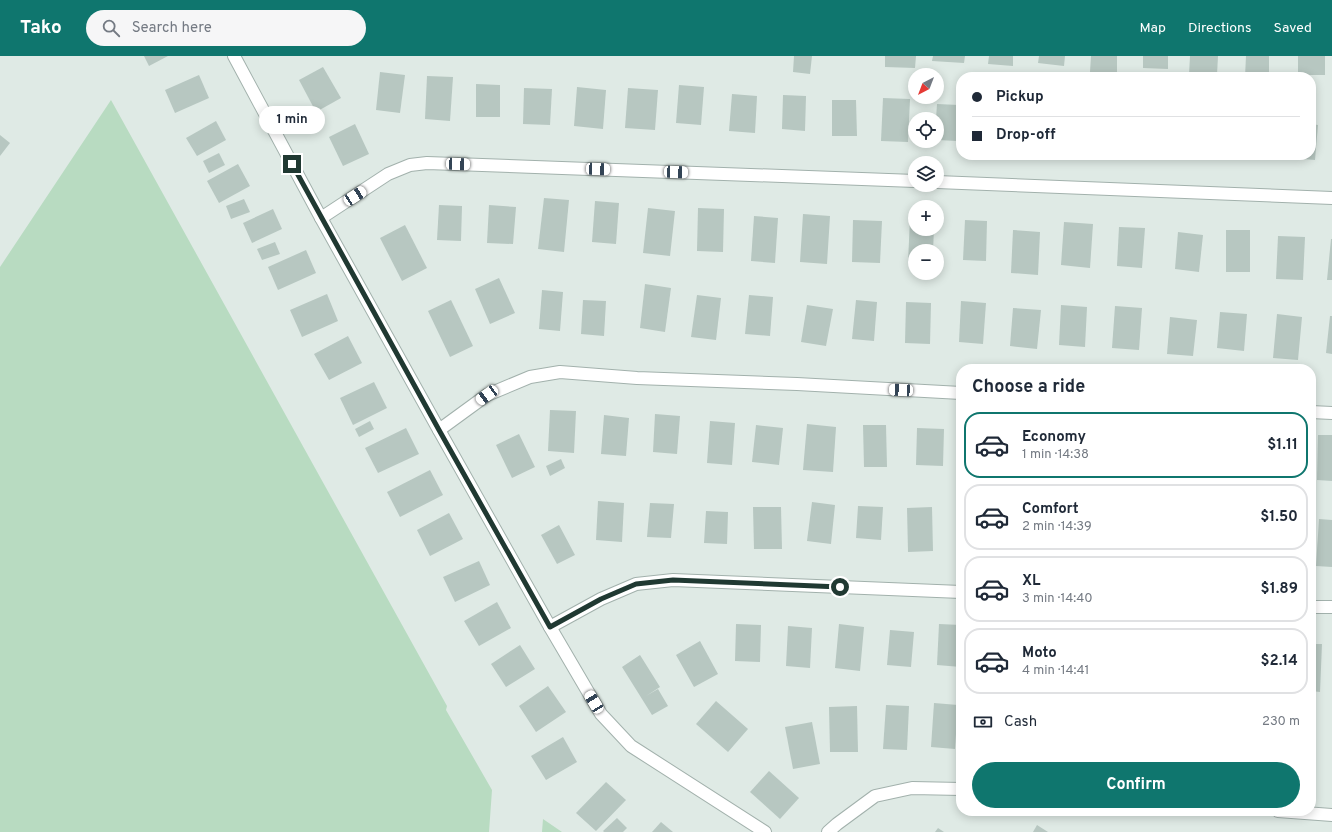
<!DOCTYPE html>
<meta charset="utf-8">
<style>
:root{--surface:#fff;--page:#f6f6f7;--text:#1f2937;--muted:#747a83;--line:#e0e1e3;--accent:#0f766e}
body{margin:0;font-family:Overpass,sans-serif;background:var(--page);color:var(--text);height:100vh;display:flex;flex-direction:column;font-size:15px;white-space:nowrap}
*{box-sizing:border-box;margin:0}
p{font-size:13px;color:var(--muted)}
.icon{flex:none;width:22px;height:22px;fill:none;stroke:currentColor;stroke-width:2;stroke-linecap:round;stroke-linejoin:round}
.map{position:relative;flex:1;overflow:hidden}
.drawer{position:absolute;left:956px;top:308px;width:360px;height:452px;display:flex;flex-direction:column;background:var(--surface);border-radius:16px;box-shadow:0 2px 10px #0003}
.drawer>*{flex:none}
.banner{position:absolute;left:956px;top:16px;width:360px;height:88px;border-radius:16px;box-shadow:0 2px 10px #0003;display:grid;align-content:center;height:88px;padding:0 16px;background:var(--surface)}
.needle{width:26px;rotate:222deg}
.tools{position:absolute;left:908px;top:12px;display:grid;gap:8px}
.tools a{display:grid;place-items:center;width:36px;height:36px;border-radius:50%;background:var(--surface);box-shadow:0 2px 10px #0003;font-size:20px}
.end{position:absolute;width:18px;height:18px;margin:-9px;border:5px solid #203932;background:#fff;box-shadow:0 0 0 2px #fff}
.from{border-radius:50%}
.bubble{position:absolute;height:28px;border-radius:14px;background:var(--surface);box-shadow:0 2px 10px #0003;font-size:13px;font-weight:700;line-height:28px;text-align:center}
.car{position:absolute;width:12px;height:24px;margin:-12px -6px;border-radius:5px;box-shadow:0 0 3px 1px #0007;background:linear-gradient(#fff 24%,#345 0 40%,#fff 0 76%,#345 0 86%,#fff 0)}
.banner b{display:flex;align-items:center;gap:14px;height:38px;font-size:15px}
.banner b+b{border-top:1px solid var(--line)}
.banner i{width:10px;height:10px;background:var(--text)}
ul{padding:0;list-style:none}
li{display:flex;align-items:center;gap:12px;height:66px;margin:0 8px 6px;padding:0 8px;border:2px solid var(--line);border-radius:16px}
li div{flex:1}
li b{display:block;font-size:15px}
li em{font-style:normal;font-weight:700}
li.active{border-color:var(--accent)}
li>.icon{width:36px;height:36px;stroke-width:1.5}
h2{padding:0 16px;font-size:18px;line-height:48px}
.pay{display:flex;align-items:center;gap:10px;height:44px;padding:0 16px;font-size:15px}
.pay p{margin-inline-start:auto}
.cta{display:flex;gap:8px;margin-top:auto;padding:8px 16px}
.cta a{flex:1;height:46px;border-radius:24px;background:var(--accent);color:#fff;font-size:16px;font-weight:700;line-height:46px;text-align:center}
header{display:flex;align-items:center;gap:24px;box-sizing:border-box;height:56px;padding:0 20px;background:var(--accent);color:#fff}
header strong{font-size:19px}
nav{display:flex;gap:22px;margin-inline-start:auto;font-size:14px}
.search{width:280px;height:36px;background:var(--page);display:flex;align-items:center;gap:10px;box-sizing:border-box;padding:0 14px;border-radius:22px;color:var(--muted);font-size:15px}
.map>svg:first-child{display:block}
.green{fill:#b8dbc1}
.building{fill:#b7c7c1}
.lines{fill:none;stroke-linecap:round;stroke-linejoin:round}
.minor-casing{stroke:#a2b1ac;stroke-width:14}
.minor{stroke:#fff;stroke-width:12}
.route{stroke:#203932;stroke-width:5}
</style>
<header>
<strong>Tako</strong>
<div class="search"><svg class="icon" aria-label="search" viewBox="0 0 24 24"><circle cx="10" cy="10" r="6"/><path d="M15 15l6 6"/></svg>Search here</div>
<nav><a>Map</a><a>Directions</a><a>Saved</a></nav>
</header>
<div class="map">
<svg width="1332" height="776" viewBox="0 0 1332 776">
<rect width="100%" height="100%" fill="#dfeae5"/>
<g class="green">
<path d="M111 44 447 650 446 654 492 734 489 776H0V211Z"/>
<path d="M543 763 562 776H542Z"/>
</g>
<g class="building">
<path d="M144 0H168L149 10Z"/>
<path d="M794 0H812L810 18 793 16Z"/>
<path d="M885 0H916L915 12 885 11Z"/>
<path d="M933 0H965L964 7 932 5Z"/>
<path d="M989 0H1013V10L988 8Z"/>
<path d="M1039 0H1065L1064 10 1038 7Z"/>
<path d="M1091 0H1117V17L1090 16Z"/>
<path d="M1143 0H1168V13L1143 12Z"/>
<path d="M1190 0H1218L1217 19H1189Z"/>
<path d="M1246 0H1269V21H1245Z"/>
<rect x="1298" y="0" width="27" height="19"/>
<path d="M323 11 341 42 316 56 299 24Z"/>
<path d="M380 16 405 19 400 57 376 54Z"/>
<path d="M199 19 209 42 175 57 165 34Z"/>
<path d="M427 20 453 21 450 65 425 63Z"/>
<path d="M476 28 500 29V61H476Z"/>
<path d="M679 29 704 31 701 69 676 67Z"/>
<path d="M577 31 606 34 603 73 574 70Z"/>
<path d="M524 32 552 33 550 69 523 68Z"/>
<path d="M628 32 658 34 655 74 625 72Z"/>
<path d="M732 38 757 40 755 77 729 75Z"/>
<path d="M783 39 806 40 805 75 782 73Z"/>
<path d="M883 42 910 43 908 86 881 85Z"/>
<path d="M832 44H856L857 80H832Z"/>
<path d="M937 48 959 49 957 85 937 84V63H936Z"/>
<path d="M216 65 226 84 197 100 186 82Z"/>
<path d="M355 68 369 98 343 110 329 81Z"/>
<path d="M1311 68 1318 69 1315 104 1292 102V99H1311Z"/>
<path d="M0 79 10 87 0 100Z"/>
<path d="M219 97 225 109 209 117 203 105Z"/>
<path d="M1188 99H1215V102L1187 100Z"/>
<path d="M238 108 250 130 219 147 207 125Z"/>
<path d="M544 142 569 144 564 196 538 193Z"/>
<path d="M244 143 250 156 231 163 226 150Z"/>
<path d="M595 145 619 147 616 188 592 186Z"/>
<path d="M439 149 462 150 461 185 437 184Z"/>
<path d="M489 149 516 151 513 188 487 187Z"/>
<path d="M648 152 675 155 670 200 643 197Z"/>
<path d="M698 152 724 153 723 196 697 195Z"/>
<path d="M273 153 282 173 252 187 243 167Z"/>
<path d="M803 158 830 160 827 208 800 206Z"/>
<path d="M754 160 778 162 775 207 751 205Z"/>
<path d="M910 162H915V173H934L933 195H915V207H908Z"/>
<path d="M853 164 882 165 880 207 852 206Z"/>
<path d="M965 164 987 165 986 205 963 204Z"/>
<path d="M1064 166 1093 168 1090 212 1061 209Z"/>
<path d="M405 169 427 212 402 225 380 182Z"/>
<path d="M1119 171 1145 172 1142 212 1117 210Z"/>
<path d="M1013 174 1040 176 1038 219 1011 217Z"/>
<rect x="1226" y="174" width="24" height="42"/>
<path d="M1178 176 1203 179 1199 216 1175 213Z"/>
<path d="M1278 180 1305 181 1303 224 1276 223Z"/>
<path d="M1331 183H1332V224H1327Z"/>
<path d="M275 186 280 198 262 204 257 193Z"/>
<path d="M306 194 316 217 278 234 268 211Z"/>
<path d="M499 222 515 257 490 268 475 233Z"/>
<path d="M645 228 671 232 665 276 640 272Z"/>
<path d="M542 234 563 236 560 275 539 273Z"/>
<path d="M327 238 338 265 302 281 290 254Z"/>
<path d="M697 239 721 242 716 284 691 281Z"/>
<path d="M749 239 773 241 770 280 745 278Z"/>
<path d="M451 244 473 290 450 301 428 255Z"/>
<path d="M583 244 606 245 604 280 581 278Z"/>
<path d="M856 244 877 246 874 285 852 283Z"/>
<path d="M961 245 986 247 983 288 959 286Z"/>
<path d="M906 246 931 247 930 288 905 287Z"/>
<path d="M807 249 833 253 826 290 801 286Z"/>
<path d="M1061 249 1087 251 1085 291 1059 289Z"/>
<path d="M1115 250 1142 252 1139 294 1112 292Z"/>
<path d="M1013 252 1041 254 1037 293 1010 290Z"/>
<path d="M1220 256 1247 258 1244 295 1217 292Z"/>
<path d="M1277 258 1302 261 1298 304 1273 302Z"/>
<path d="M1330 260H1332V298L1326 297Z"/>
<path d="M1170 261 1197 264 1193 300 1167 298Z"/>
<path d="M348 280 362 307 329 324 314 298Z"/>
<path d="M374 326 387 352 353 369 340 342Z"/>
<path d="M550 354 576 355 574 397 548 395Z"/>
<path d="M655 358 680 360 677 398 653 396Z"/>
<path d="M604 359 629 362 626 400 601 398Z"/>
<path d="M370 365 374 373 359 381 355 373Z"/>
<path d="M710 365 735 367 732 409 707 407Z"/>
<path d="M807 368 836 371 833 416 803 414Z"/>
<path d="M756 369 783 372 779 409 752 406Z"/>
<path d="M863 369H886L887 411H864Z"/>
<path d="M406 372 419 398 378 417 365 392Z"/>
<path d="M917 372 944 373 943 410 916 409Z"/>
<path d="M519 378 535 411 512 422 496 389Z"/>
<path d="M1318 379H1332V425L1317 424Z"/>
<path d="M561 403 565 412 550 420 546 410Z"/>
<path d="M430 414 443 439 400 461 387 436Z"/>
<path d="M598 445 624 447 622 486 596 484Z"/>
<path d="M812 446 835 449 831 488 807 485Z"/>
<path d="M650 447 674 448 671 482 647 481Z"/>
<path d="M858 450 883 451 881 484 856 482Z"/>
<path d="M753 451H781L782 493H754Z"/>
<path d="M932 451 933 495 908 496 907 452Z"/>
<path d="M706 455 728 456 727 488 704 487Z"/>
<path d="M449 457 463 483 430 500 417 474Z"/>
<path d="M1319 463 1332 464V511L1316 510Z"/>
<path d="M559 469 575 499 557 508 541 479Z"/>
<path d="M479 505 490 529 455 546 443 521Z"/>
<path d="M497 546 511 572 479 590 464 565Z"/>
<path d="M736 568 761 569 760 606 735 605Z"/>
<path d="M839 568 864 571 860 615 835 612Z"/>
<path d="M939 568 961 569V611L937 609Z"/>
<path d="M788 570 812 572 810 612 786 610Z"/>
<path d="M890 574 914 576 911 611 887 609Z"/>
<path d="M700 585 718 618 694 631 676 599Z"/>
<path d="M1311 588H1322L1320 636 1311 635Z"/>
<path d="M520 589 535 613 506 631 491 608Z"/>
<path d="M640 599 660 631 646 640 658 633 668 650 652 659 622 611Z"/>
<path d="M548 630 566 656 536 676 519 650Z"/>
<path d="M716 645 748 673 728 696 696 668Z"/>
<path d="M934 647 958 649 955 693 931 691Z"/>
<path d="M886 649 909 650 907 694 883 693Z"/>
<path d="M857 650 858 696H830L829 651Z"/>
<path d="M812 666 820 708 793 713 785 671Z"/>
<path d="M1312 678 1314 715H1311V679Z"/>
<path d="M563 681 577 706 546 724 531 700Z"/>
<path d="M769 715 799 742 780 763 750 736Z"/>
<path d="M606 726 626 744 596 775 576 757Z"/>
<path d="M617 762 627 772 623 776H604L603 775Z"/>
<path d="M661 766 673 776H652Z"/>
<path d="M1037 769 1048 776H1033Z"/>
<path d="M938 772 944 776H935Z"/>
</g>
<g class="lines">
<defs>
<g id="minor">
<path d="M234 0 321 162 439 374 550 571 601 658 631 690 765 776"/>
<path d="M937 126 1332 142"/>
<path d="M321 162 388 118 410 109 427 107 915 125"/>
<path d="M1311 356 1332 357"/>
<path d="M439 374 487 339 530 321 560 316 637 322 797 328 961 337"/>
<path d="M1311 551H1332"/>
<path d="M550 571 601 543 636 528 673 524 961 536"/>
<path d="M1278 755 1332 759"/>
<path d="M828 776 837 768 875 740 912 732 961 733"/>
</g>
</defs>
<use href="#minor" class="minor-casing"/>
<use href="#minor" class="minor"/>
</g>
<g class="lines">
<path class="route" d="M292 108 439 374 550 571 601 543 636 528 673 524 840 531"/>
</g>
</svg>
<div class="tools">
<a><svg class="needle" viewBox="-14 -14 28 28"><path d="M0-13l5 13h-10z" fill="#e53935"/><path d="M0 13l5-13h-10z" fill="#747a83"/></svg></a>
<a><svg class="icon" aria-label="locate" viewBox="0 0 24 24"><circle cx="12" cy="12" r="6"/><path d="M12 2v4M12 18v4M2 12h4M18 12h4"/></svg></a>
<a><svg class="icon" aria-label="layers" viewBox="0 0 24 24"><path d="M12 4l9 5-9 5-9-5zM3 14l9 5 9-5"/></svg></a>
<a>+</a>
<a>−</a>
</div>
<i class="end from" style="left:840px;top:531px"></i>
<i class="end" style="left:292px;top:108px"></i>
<div class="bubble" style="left:259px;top:50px;width:66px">1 min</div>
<i class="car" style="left:458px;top:108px;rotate:92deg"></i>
<i class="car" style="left:598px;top:113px;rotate:92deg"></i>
<i class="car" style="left:676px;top:116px;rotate:92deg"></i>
<i class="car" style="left:355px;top:140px;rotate:57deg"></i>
<i class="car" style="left:901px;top:334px;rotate:273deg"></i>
<i class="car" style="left:487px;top:339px;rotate:234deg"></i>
<i class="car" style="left:594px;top:646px;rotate:329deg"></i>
<div class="banner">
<b><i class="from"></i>Pickup</b>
<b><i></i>Drop-off</b>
</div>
<section class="drawer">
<h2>Choose a ride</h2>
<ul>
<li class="active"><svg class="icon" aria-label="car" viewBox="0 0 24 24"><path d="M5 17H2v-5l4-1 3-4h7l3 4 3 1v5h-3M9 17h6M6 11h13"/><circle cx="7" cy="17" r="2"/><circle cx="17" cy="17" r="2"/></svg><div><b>Economy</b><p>1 min · 14:38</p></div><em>$1.11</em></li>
<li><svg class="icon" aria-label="car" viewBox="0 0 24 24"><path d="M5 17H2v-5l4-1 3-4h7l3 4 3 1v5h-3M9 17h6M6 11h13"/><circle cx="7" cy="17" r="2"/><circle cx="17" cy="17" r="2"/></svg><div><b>Comfort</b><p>2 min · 14:39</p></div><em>$1.50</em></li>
<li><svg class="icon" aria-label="car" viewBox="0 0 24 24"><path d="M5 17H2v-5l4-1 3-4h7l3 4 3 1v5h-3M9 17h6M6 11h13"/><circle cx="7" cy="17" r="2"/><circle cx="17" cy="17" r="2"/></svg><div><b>XL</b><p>3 min · 14:40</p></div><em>$1.89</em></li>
<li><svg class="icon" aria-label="car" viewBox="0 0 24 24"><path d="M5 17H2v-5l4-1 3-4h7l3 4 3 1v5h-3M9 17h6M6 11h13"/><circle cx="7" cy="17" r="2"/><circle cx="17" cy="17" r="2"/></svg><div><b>Moto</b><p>4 min · 14:41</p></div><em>$2.14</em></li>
</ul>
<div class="pay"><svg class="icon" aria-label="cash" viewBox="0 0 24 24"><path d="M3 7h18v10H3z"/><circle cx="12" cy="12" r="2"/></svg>Cash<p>230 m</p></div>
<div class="cta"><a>Confirm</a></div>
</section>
</div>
